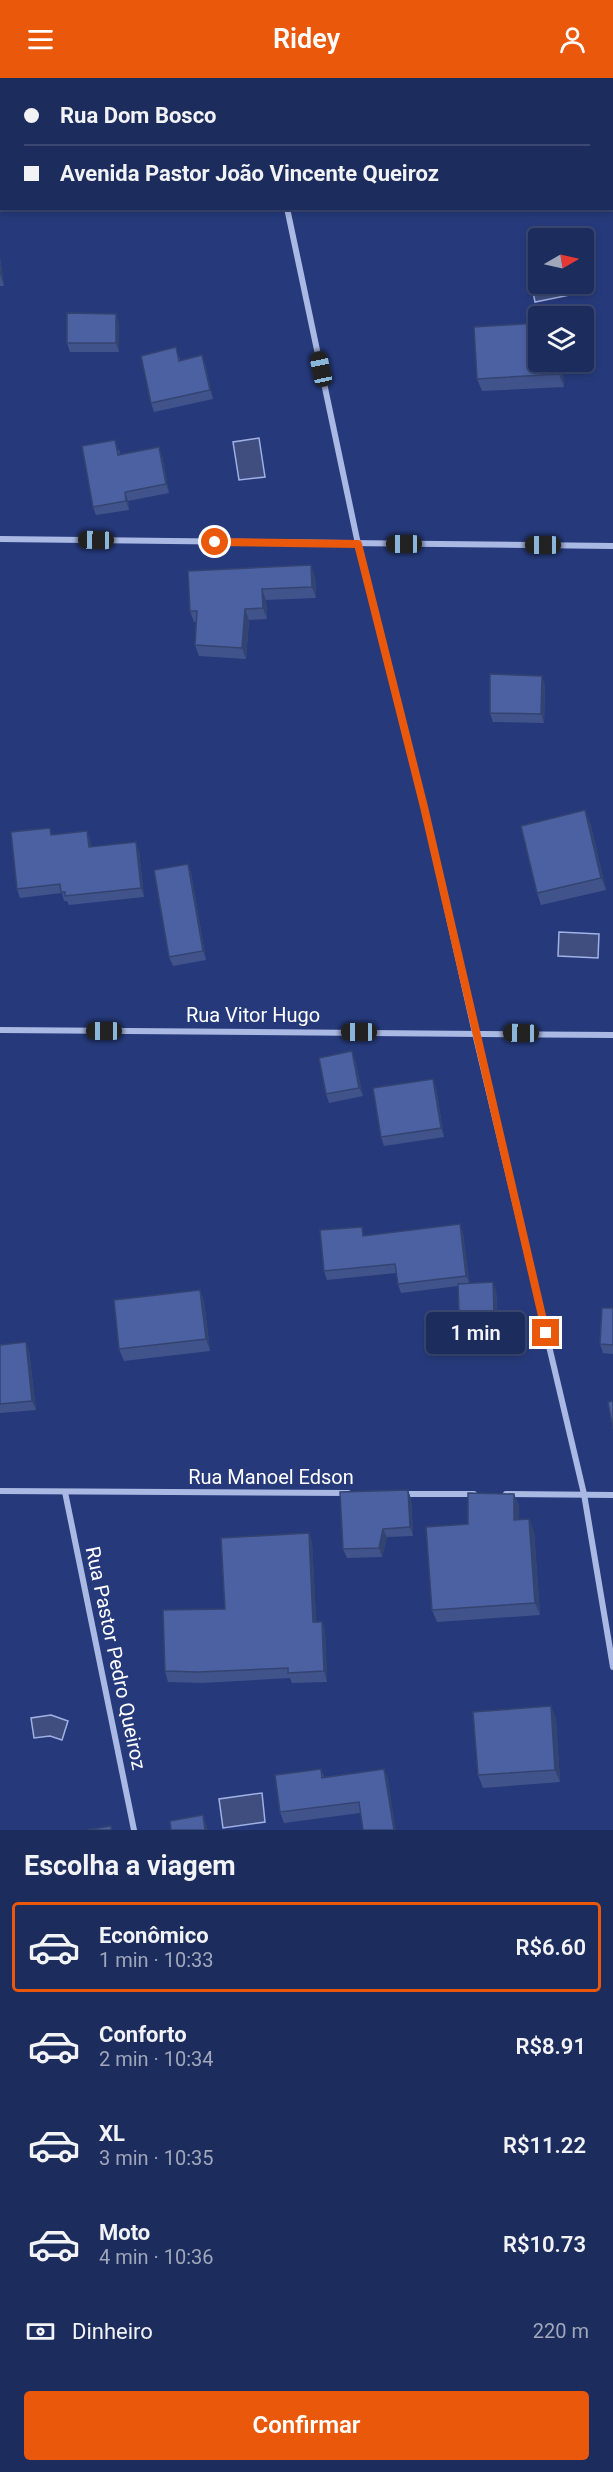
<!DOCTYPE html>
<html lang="pt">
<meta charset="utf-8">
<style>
:root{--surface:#1c2c5c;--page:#293865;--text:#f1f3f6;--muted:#a0a7bb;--line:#3a4872;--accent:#ea580c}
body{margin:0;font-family:Roboto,sans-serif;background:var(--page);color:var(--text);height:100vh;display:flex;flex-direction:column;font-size:22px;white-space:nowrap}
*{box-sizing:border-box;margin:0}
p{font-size:20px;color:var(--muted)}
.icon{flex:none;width:33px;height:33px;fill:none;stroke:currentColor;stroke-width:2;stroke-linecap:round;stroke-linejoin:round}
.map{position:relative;height:1752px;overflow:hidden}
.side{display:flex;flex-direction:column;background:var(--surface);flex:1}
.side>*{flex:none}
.banner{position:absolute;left:0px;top:0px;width:614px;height:132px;box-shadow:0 3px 9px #0003,0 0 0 2px var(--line);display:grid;align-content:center;height:132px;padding:0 24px;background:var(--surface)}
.needle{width:39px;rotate:81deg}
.fabs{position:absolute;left:528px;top:150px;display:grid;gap:12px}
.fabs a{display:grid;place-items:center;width:66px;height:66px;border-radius:6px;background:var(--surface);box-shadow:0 3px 9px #0003,0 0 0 2px var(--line);font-size:30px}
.end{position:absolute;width:27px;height:27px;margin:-14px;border:8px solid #ea580c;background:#fff;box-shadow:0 0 0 3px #fff}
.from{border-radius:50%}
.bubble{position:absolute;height:42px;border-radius:6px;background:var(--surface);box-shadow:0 3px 9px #0003,0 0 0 2px var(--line);font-size:20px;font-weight:600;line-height:42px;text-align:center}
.car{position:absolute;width:18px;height:36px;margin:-18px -9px;border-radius:8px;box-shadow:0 0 4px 2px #0007;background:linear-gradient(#222 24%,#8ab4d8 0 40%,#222 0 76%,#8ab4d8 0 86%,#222 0)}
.banner b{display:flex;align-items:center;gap:21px;height:57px;font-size:22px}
.banner b+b{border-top:2px solid var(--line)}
.banner i{width:15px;height:15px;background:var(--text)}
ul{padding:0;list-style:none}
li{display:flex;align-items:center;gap:18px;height:90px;margin:0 12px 9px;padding:0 12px;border:3px solid transparent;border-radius:6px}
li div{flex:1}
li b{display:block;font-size:22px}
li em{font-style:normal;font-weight:600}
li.active{border-color:var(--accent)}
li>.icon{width:54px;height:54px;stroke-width:1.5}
h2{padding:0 24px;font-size:27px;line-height:72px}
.pay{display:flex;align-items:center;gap:15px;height:66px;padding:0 24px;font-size:22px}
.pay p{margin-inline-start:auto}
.action{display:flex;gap:12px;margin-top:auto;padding:12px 24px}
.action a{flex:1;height:69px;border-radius:6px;background:var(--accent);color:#fff;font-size:24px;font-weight:600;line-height:69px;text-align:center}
header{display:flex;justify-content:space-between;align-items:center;height:78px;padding:0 24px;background:var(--accent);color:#fff;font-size:27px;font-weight:600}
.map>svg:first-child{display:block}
.water{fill:#3f4e7f;stroke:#9fb1e5;stroke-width:1.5}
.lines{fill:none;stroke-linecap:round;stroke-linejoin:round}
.street{stroke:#aab9e4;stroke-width:6}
.wall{fill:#40538b}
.shaded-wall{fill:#344471}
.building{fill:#4b61a2;stroke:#344471;stroke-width:1.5}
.route{stroke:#ea580c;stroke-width:8}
.labels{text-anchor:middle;stroke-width:5;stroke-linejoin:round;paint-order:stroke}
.street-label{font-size:20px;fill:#fff;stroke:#263a7b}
</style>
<header><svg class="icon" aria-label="menu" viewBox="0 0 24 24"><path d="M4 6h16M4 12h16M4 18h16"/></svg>Ridey<svg class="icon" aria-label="person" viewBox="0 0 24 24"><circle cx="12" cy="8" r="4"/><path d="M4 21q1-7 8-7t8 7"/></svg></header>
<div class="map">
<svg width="613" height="1752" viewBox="0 0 613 1752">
<rect width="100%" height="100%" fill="#263a7b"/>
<g class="water">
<path d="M538 187V206H568L570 217 535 224 528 189Z"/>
<path d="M259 360 265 399 239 402 233 364Z"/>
<path d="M559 854 599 856 598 880 558 878Z"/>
<path d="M51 1637 68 1643 62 1662 50 1658 34 1660 31 1640Z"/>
<path d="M262 1715 265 1744 223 1750 219 1721Z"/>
</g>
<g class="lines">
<g class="street">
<path d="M260 0V2"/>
<path d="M287 130 358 466 424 729 475 955 584 1416 613 1589"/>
<path d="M0 461 613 468"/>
<path d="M0 952 613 957"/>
<path d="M0 1413 348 1415"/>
<path d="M65 1414 134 1752"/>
<path d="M404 1416H474"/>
<path d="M506 1416 613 1417"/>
</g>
</g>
<g class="wall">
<rect x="0" y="21" width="2" height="47"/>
<path d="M0 180 4 208H0Z"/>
<path d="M119 245V274H70L67 265Z"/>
<path d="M179 278 180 282 205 286 213 321 154 334 151 325Z"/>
<path d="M562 284 564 309 482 313 477 301Z"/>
<path d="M119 371 120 376 162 378 169 415 128 423 129 432 96 437 93 429Z"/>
<path d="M188 493 315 498 316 520 266 522 267 541 249 542 246 581 199 578 195 567 197 544H194L190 533Z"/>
<path d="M545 607 544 645 493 644 490 635Z"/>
<path d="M590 744 606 812 541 827 537 815Z"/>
<path d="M87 753 90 762 91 769 139 773 144 819 69 827 67 823H64L62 815 20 820 17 811 53 757Z"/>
<path d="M188 786 191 795 206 882 173 888 169 879Z"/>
<path d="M355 982 363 1018 329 1025 326 1016Z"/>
<path d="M436 1010 444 1059 384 1068 381 1059Z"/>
<path d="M463 1155 469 1206 496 1213 498 1243 462 1244 459 1235 458 1208 401 1215 398 1206 396 1195 327 1202 324 1193 365 1158Z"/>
<path d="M200 1212 204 1224 210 1273 124 1283 119 1271Z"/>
<path d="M613 1230V1276L603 1275 600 1266Z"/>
<path d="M0 1267 29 1273 36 1332 0 1335Z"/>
<path d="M408 1412 411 1421 413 1458 387 1459 382 1479 347 1480 343 1471Z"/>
<path d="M514 1416 519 1428 518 1442 534 1453 540 1537 437 1544 432 1532 468 1446Z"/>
<path d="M309 1455 312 1465 316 1544H322L325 1554 327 1604 292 1605 290 1600 202 1605 168 1604 165 1593 225 1531Z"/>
<path d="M551 1628 556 1641 560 1704 483 1710 478 1697Z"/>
<path d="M321 1691 324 1699 384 1691 388 1702 360 1735 284 1745 280 1734Z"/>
</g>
<g class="shaded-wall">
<path d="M0 180 4 208 0 196Z"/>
<path d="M116 236 119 245V274L116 265Z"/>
<path d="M202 277 205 286 213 321 210 312Z"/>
<path d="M559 284H562L564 309 559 296Z"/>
<path d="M159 369 162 378 169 415 166 406Z"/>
<path d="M125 414 128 423 129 432 126 423Z"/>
<path d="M311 487 315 498 316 520 312 509Z"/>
<path d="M262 511 266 522 267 541 263 530Z"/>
<path d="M245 531 249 542 246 581 242 570Z"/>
<path d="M542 598 545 607 544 645 541 636Z"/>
<path d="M585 732 590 744 606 812 601 800Z"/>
<path d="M87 753 90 762 92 778 89 769Z"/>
<path d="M136 764 139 773 144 819 141 810Z"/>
<path d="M188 786 191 795 206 882 203 873Z"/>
<path d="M352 973 355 982 363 1018 359 1010Z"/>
<path d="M433 1001 436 1010 444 1059 441 1050Z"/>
<path d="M460 1146 463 1155 470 1206 466 1198Z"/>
<path d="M493 1204 496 1213 498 1243 494 1234Z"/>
<path d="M200 1212 204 1224 210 1273 206 1261Z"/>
<path d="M26 1264 29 1273 36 1332 32 1323Z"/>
<path d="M408 1412 411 1421 413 1458 410 1449Z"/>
<path d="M514 1416 519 1428 518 1454 514 1442Z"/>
<path d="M529 1441 534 1453 540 1537 535 1525Z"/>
<path d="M383 1451 387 1459 382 1479 379 1470Z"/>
<path d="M309 1455 312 1465 317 1554 313 1544Z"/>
<path d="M322 1544 325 1554 327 1604 324 1593Z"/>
<path d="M551 1628 556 1641 560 1704 555 1692Z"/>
<path d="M384 1691 388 1702 396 1752H394Z"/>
<path d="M203 1737 208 1752H205Z"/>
</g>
<g class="building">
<path d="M71 0H87L88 2H60Z"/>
<rect x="139" y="0" width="86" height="2"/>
<rect x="335" y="0" width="96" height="2"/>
<rect x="0" y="21" width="2" height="34"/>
<path d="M67 235 116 236V265H67Z"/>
<path d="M538 245V284H559V296L477 301 474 249Z"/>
<path d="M176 269 179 283 202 277 210 312 151 325 141 278Z"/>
<path d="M115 362 118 377 159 369 166 406 125 414 126 423 93 429 82 368Z"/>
<path d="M311 487 312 509 262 511 263 530 245 531 242 570 195 567 197 533H190L188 493Z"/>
<path d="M490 596 542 598 541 636 490 635Z"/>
<path d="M585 732 601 800 537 815 521 748Z"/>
<path d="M50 750 51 757 87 753 89 769 136 764 141 810 65 818V814H61L60 806 17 811 11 754Z"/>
<path d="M188 786 203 873 169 879 154 792Z"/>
<path d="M352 973 359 1010 326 1016 319 980Z"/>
<path d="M433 1001 441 1050 381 1059 373 1010Z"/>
<path d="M460 1146 466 1198 398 1206 395 1186 324 1193 320 1152 362 1149 363 1158Z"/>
<path d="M493 1204 494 1234 459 1235 458 1206Z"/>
<path d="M200 1212 206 1261 119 1271 114 1222Z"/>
<path d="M602 1230H613V1267L600 1266Z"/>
<path d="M26 1264 32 1323 0 1326V1267Z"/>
<path d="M613 1323V1351L608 1324Z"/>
<path d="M408 1412 410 1449 383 1451 379 1470 343 1471 340 1414Z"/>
<path d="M468 1415 514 1416V1442L529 1441 535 1525 432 1532 426 1449 468 1446Z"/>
<path d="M309 1455 313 1544H322L324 1593 288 1595V1590L198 1594 165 1593 163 1532 225 1531 221 1460Z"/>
<path d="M551 1628 555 1692 478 1697 473 1634Z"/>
<path d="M321 1691 322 1700 384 1691 394 1752H363L359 1724 280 1734 275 1697Z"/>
<path d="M203 1737 205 1752H171L170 1743Z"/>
<path d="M111 1748V1752H87Z"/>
</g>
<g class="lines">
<path class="route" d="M215 464 358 466 424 729 546 1255"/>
</g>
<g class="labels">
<g class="street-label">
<text x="253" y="944">Rua Vitor Hugo</text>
<text x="271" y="1406">Rua Manoel Edson</text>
<text transform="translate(116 1580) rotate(78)" y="7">Rua Pastor Pedro Queiroz</text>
</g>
</g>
</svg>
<div class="fabs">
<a><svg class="needle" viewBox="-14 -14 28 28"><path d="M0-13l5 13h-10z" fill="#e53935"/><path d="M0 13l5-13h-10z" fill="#a0a7bb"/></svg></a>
<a><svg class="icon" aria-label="layers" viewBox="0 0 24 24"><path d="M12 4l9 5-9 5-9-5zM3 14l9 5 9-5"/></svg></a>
</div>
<i class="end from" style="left:215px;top:464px"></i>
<i class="end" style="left:546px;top:1255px"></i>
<div class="bubble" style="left:426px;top:1234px;width:99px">1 min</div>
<i class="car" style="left:321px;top:291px;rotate:348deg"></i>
<i class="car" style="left:96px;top:462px;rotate:271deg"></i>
<i class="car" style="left:404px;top:466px;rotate:270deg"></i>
<i class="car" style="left:543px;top:467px;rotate:270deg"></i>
<i class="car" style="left:104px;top:953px;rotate:270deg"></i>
<i class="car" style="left:359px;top:954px;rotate:270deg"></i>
<i class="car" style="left:521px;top:955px;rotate:271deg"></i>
<div class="banner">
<b><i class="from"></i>Rua Dom Bosco</b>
<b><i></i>Avenida Pastor João Vincente Queiroz</b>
</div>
</div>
<section class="side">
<h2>Escolha a viagem</h2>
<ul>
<li class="active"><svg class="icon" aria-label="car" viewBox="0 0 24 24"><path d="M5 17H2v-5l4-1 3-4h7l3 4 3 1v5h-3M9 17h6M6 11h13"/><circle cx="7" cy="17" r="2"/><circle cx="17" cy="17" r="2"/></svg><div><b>Econômico</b><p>1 min · 10:33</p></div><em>R$6.60</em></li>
<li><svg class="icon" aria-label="car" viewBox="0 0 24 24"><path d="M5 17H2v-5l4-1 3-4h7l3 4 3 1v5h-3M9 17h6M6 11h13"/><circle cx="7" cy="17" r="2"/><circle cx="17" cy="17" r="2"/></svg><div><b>Conforto</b><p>2 min · 10:34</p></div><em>R$8.91</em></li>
<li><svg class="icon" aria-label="car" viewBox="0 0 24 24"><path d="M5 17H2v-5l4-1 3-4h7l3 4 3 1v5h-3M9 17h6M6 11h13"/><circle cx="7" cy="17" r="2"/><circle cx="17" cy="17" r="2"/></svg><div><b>XL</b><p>3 min · 10:35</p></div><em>R$11.22</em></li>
<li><svg class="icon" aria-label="car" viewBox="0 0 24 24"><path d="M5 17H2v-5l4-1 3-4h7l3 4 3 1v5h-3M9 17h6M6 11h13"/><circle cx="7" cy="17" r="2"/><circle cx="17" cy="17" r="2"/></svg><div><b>Moto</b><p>4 min · 10:36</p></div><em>R$10.73</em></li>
</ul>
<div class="pay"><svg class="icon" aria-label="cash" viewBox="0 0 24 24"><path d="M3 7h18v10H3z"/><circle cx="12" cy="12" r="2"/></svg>Dinheiro<p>220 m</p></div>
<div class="action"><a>Confirmar</a></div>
</section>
